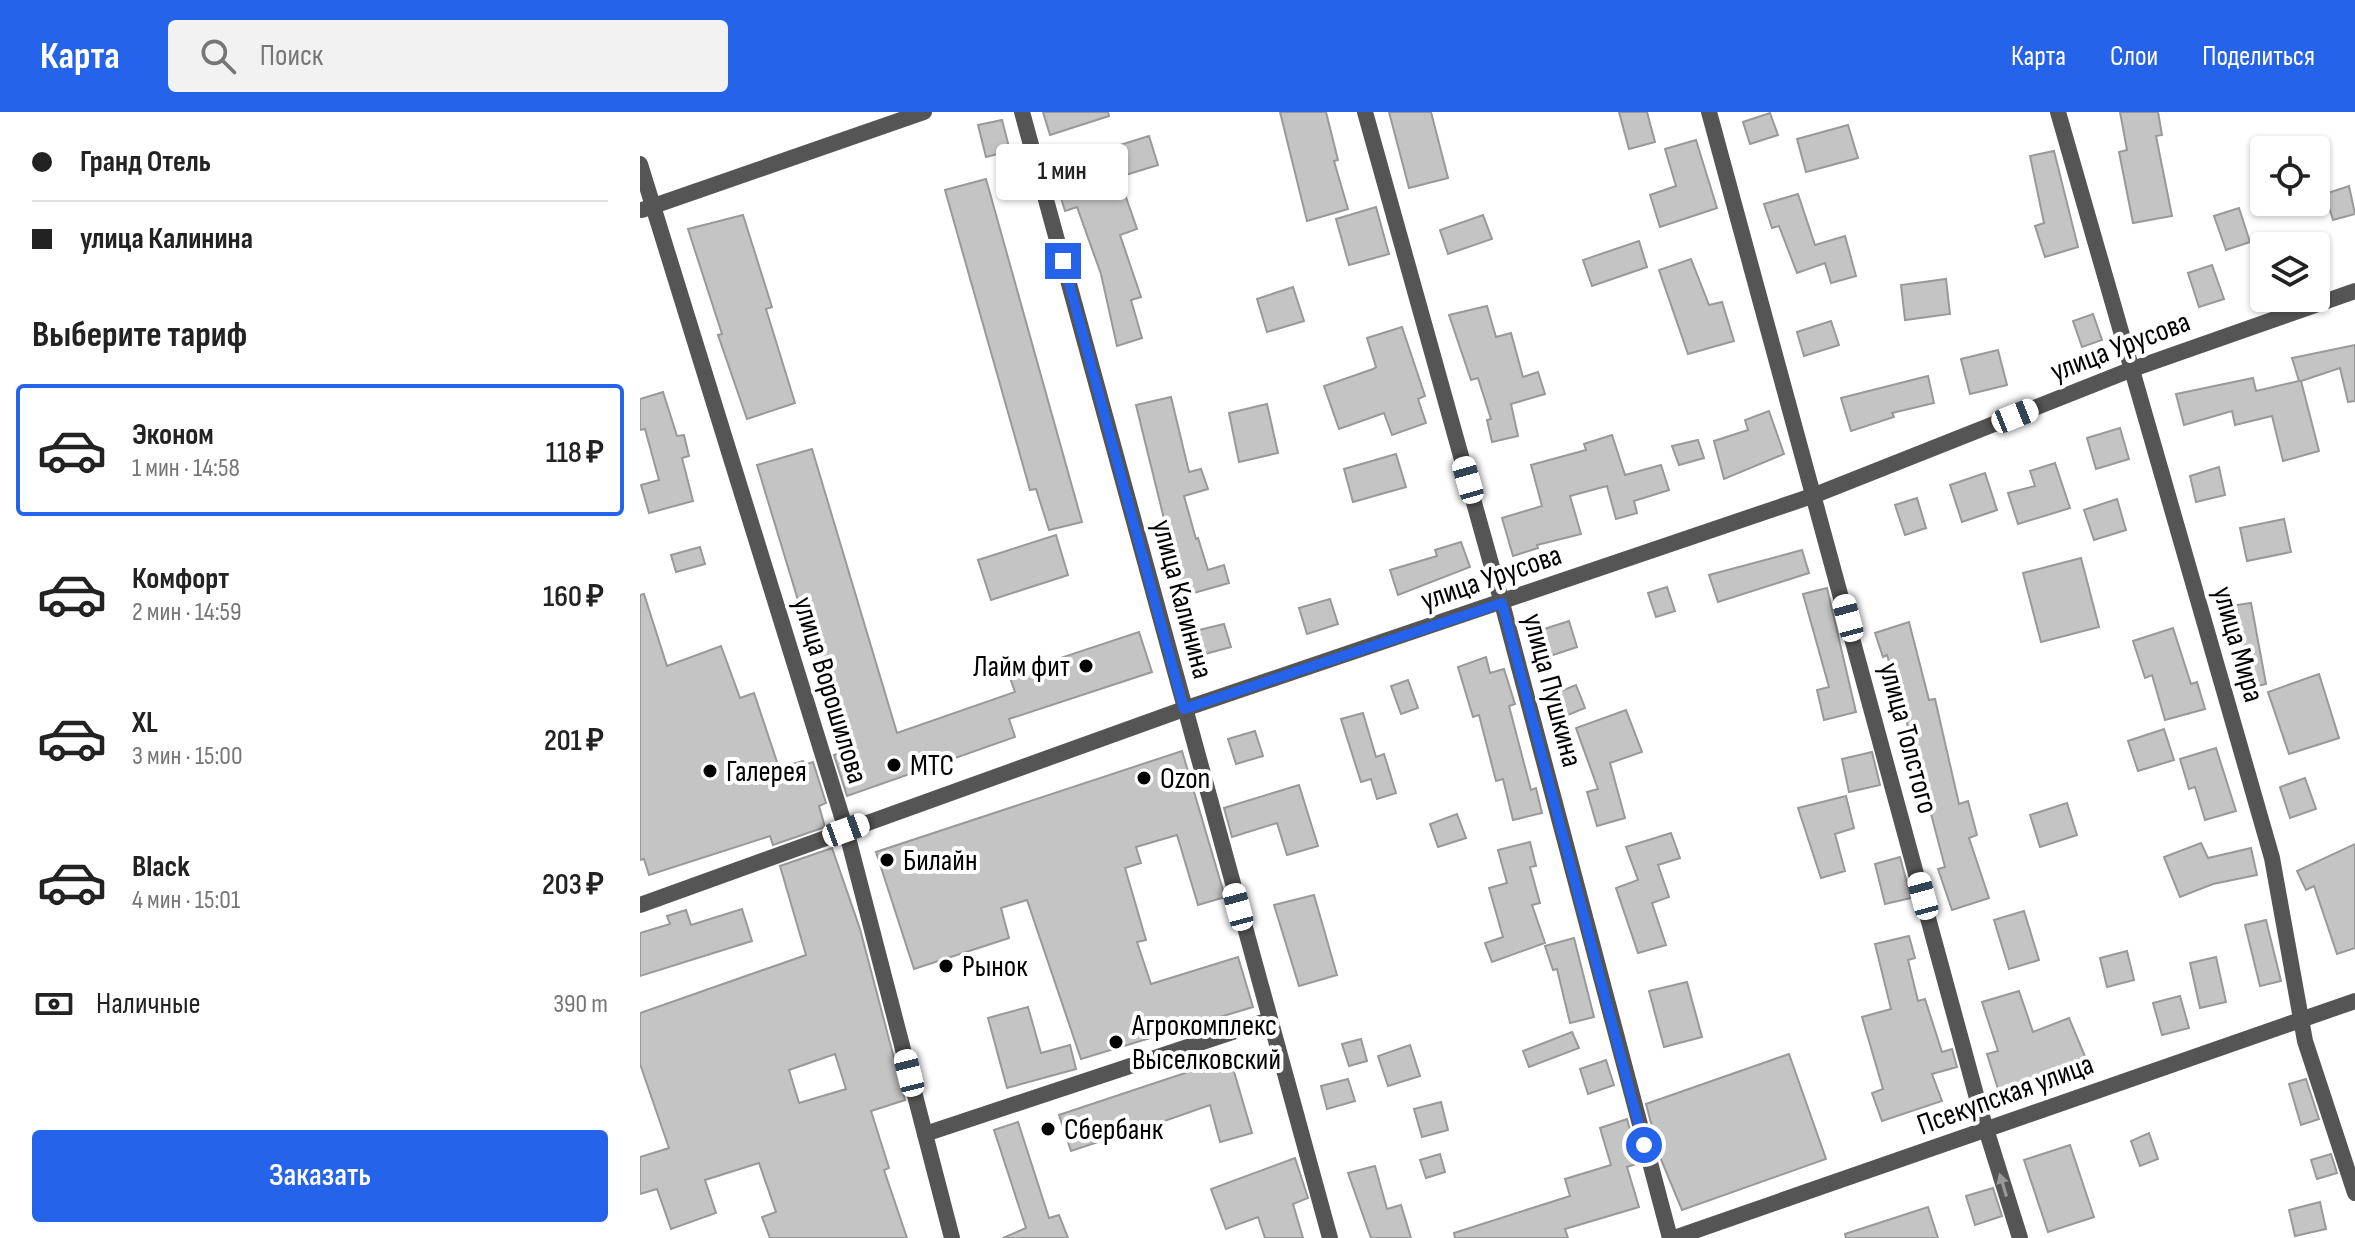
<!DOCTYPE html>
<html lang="ru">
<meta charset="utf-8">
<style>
:root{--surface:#fff;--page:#f2f2f2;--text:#222;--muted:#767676;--line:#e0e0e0;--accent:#2563eb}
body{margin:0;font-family:"Sofia Sans Condensed",sans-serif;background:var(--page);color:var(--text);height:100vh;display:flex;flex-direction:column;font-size:30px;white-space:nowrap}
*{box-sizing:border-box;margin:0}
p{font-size:26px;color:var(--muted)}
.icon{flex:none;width:44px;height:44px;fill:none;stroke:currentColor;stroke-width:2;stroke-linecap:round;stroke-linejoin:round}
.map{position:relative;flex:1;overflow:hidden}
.sheet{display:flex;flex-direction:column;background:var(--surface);width:640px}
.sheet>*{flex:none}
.hud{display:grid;align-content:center;height:176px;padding:0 32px;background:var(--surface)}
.tools{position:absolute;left:1610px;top:24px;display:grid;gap:16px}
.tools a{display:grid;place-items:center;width:80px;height:80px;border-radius:8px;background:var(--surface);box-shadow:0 2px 6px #0004;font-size:40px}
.end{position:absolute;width:36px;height:36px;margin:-18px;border:10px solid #2563eb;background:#fff;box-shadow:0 0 0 4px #fff}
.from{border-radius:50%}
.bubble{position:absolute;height:56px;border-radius:8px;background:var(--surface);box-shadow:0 2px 6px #0004;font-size:26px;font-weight:600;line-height:56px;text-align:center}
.car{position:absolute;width:24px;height:48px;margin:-24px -12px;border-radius:10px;box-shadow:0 0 6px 2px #0007;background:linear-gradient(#fff 24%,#345 0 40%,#fff 0 76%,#345 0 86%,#fff 0)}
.hud b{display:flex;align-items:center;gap:28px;height:76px;font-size:30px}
.hud b+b{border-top:2px solid var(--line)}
.hud i{width:20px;height:20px;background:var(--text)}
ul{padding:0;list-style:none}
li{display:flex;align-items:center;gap:24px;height:132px;margin:0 16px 12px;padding:0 16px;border:4px solid transparent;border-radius:8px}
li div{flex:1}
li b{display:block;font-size:30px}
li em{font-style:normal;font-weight:600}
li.selected{border-color:var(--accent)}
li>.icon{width:72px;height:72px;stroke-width:1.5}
h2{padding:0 32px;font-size:36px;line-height:96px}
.pay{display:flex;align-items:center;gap:20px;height:88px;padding:0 32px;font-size:30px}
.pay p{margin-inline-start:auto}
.button{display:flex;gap:16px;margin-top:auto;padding:16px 32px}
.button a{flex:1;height:92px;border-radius:8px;background:var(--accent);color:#fff;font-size:32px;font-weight:600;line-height:92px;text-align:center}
header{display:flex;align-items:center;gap:48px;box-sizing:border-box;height:112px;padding:0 40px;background:var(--accent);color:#fff}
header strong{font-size:38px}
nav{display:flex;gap:44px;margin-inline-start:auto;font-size:28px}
.search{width:560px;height:72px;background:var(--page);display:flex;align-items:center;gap:20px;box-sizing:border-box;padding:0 28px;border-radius:8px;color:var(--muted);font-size:30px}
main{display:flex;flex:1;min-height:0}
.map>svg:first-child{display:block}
.building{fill:#c4c4c4;stroke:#999;stroke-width:2;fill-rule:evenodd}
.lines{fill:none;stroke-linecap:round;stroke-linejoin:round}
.minor{stroke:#555;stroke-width:16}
.tertiary{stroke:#555;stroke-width:16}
.oneway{fill:#999}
.route{stroke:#2563eb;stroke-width:10}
.poi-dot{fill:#000;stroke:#fff;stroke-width:3}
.labels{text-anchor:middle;stroke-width:8;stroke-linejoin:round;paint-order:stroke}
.street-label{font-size:30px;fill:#000;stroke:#fff}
.poi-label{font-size:30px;fill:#000;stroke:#fff;text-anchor:start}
</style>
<header>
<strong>Карта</strong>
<div class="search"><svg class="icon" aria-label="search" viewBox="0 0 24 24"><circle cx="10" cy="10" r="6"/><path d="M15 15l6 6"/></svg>Поиск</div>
<nav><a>Карта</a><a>Слои</a><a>Поделиться</a></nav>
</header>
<main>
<section class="sheet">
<div class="hud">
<b><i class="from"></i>Гранд Отель</b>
<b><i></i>улица Калинина</b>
</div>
<h2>Выберите тариф</h2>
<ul>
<li class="selected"><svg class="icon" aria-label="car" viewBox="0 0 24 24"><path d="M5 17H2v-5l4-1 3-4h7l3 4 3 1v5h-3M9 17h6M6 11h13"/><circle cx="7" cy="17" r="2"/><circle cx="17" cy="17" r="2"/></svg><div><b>Эконом</b><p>1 мин · 14:58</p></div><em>118 ₽</em></li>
<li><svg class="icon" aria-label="car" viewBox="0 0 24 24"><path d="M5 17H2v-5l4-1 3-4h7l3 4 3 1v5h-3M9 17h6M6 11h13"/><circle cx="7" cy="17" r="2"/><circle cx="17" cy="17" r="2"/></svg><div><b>Комфорт</b><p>2 мин · 14:59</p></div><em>160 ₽</em></li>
<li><svg class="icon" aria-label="car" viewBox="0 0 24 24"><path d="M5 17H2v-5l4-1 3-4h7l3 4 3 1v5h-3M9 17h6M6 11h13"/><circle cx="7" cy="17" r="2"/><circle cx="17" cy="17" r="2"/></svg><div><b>XL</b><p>3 мин · 15:00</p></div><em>201 ₽</em></li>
<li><svg class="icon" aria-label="car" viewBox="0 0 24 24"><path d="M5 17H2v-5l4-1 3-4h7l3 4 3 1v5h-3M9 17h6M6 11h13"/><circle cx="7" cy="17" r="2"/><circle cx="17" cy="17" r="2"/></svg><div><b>Black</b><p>4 мин · 15:01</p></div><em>203 ₽</em></li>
</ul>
<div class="pay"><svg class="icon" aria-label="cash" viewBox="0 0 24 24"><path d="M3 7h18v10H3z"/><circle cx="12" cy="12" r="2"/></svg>Наличные<p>390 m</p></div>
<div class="button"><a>Заказать</a></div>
</section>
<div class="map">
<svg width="1715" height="1126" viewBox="0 0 1715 1126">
<rect width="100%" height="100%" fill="#fff"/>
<g class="building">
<path d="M403 0H468L469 4 410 23Z"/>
<path d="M640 0H686L698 48 694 49 708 97 667 109Z"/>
<path d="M749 0H791L808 66 769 76Z"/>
<path d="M979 0H1007L1015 30 989 37Z"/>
<path d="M1480 0H1518L1522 23 1516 24 1532 104 1493 111 1479 40 1487 38Z"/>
<path d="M1130 1 1138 23 1110 32 1103 10Z"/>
<path d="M362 8 370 39 346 45 338 13Z"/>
<path d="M1208 13 1218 46 1166 60 1157 27Z"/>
<path d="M509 24 518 53 479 65 497 117 480 123 501 185 491 188 502 226 477 234 461 162 437 95 425 99 417 73 459 59 454 41Z"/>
<path d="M1056 28 1077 96 1020 115 1010 83 1036 74 1025 37Z"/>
<path d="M1414 39 1438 135 1405 145 1395 114 1404 111 1390 44Z"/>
<path d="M346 67 442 410 409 418 396 377 390 378 305 78Z"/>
<path d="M1709 74 1715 102 1693 108 1685 82Z"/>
<path d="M1158 82 1175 133 1205 124 1216 164 1191 171 1185 151 1157 161 1139 114 1132 116 1124 92Z"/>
<path d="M736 95 749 142 709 153 696 107Z"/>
<path d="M1599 96 1610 130 1586 138 1574 104Z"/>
<path d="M103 103 132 195 126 197 155 291 107 307 78 223 82 222 48 117Z"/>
<path d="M843 103 852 127 808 142 800 118Z"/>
<path d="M999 129 1007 155 952 174 943 148Z"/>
<path d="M1051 147 1069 193 1082 190 1094 229 1048 242 1019 158Z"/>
<path d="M1572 153 1584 187 1559 195 1548 161Z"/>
<path d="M1306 167 1310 202 1265 208 1261 173Z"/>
<path d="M653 175 664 209 627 220 617 187Z"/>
<path d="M847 194 856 225 871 221 883 265 898 260 905 282 871 292 878 324 852 330 847 308 851 307 838 266 831 268 809 203Z"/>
<path d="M1453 202 1462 228 1442 235 1433 209Z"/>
<path d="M1191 209 1199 233 1164 244 1157 220Z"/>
<path d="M762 215 785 284 778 287 786 311 752 323 744 301 699 317 684 274 733 257 736 255 727 226Z"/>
<path d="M1715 233V289L1708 290 1700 256 1661 269 1679 339 1643 349 1632 304 1595 313 1592 299 1544 313 1536 282 1613 266 1616 279 1659 269 1652 246Z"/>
<path d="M1358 238 1367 273 1330 282 1321 247Z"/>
<path d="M1288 264 1294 291 1252 301 1254 305 1211 319 1201 286Z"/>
<path d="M23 280 37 324 44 323 49 344 42 346 53 389 9 401 1 373 19 368 5 317 0 318V287Z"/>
<path d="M531 285 549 360 561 357 568 377 544 384 556 427 558 426 568 458 584 453 589 471 543 484 496 293Z"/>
<path d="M627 292 638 341 599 350 589 301Z"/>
<path d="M1129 299 1144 342 1084 367 1074 329 1108 318 1105 308Z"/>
<path d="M1480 316 1489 347 1456 357 1447 326Z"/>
<path d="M972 323 985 363 1021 353 1029 378 994 389 997 401 976 407 967 374 930 384 941 422 897 433 898 436 873 444 862 406 902 394 891 353 946 338 944 332Z"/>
<path d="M1058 328 1064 346 1039 353 1032 334Z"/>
<path d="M172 337 257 621 375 580 369 563 499 520 512 560 369 607 375 625 207 684 194 643 204 640 117 353Z"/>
<path d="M756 342 766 375 713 390 704 357Z"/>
<path d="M1415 351 1430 396 1378 412 1368 381 1395 374 1390 359Z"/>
<path d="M1579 355 1585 383 1556 390 1550 364Z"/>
<path d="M1345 361 1357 398 1322 410 1310 373Z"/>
<path d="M1277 386 1286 416 1265 423 1255 393Z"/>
<path d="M1477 387 1486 418 1454 428 1444 398Z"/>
<path d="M1644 407 1651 440 1607 449 1600 416Z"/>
<path d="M416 423 428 463 351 488 338 448Z"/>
<path d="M821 430 830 455 758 483 750 458 797 444 795 438Z"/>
<path d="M60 435 65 452 36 460 31 443Z"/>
<path d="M1162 438 1169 461 1078 490 1069 463Z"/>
<path d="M1441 446 1459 515 1401 530 1383 461Z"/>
<path d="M1027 475 1035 499 1016 505 1008 481Z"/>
<path d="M1187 476 1216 600 1184 608 1177 578 1189 575 1163 482Z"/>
<path d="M4 482 27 554 81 534 100 586 114 581 139 656 163 649 164 653 173 650 186 691 179 694 185 715 133 733 130 724 9 763 4 747 0 748V483Z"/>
<path d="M690 487 698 512 667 522 659 496Z"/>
<path d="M1611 491 1626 572 1600 578 1583 495Z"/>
<path d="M929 509 937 535 904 546 895 520Z"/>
<path d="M1269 510 1289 588 1295 587 1319 692 1328 689 1337 723 1329 726 1349 786 1312 798 1298 757 1305 755 1263 596 1247 543 1243 545 1235 521Z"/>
<path d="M584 512 591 535 565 542 559 518Z"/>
<path d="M1533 516 1551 572 1557 570 1565 597 1525 608 1512 563 1505 566 1493 529Z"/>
<path d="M846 545 850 561 864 557 875 592 869 594 891 678 896 676 902 701 873 708 863 667 856 669 839 603 833 605 818 555Z"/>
<path d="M1679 562 1699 626 1649 642 1628 580Z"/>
<path d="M768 568 778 596 761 602 751 574Z"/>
<path d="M936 573 945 596 923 605 914 582Z"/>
<path d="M986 598 1002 640 970 651 985 706 957 714 947 680 958 677 936 616Z"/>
<path d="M723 601 736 645 744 642 756 681 737 687 731 667 721 670 701 607Z"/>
<path d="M1524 617 1534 648 1498 659 1488 629Z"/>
<path d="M615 619 623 644 596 652 588 627Z"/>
<path d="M1576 636 1596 699 1565 708 1555 675 1549 677 1540 647Z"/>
<path d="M542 639 585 785 558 793 537 723 496 735 501 751 485 756 506 828 497 830 511 872 598 845 613 895 441 947 387 788 361 796 369 826 274 857 236 740Z"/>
<path d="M1232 640 1240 673 1209 680 1202 647Z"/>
<path d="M1665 666 1676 697 1650 706 1640 675Z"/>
<path d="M659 673 678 734 647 743 637 711 592 725 584 696Z"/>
<path d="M1206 684 1214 716 1195 722 1205 759 1181 766 1158 696Z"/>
<path d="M1427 691 1437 723 1400 735 1390 703Z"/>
<path d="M817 702 826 726 798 735 790 712Z"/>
<path d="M1031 721 1040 746 1018 753 1029 785 1012 791 1026 833 998 841 976 776 998 768 986 735Z"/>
<path d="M890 730 896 754 890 755 900 791 892 793 905 831 852 850 845 831 863 825 849 776 867 771 858 738Z"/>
<path d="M1561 731 1568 746 1611 736 1617 763 1573 772 1540 785 1524 745Z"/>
<path d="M1715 732V836L1697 842 1674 774 1666 778 1657 759Z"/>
<path d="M192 736 220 817 265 988 231 999 249 1056 244 1058 267 1126H130L122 1105 136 1100 119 1051 65 1068 76 1101 31 1117 17 1077 0 1082V1045L29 1036 0 952V901L166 843 140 754ZM195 942 206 977 159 991 149 958Z"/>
<path d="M1260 745 1271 786 1245 792 1235 752Z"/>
<path d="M674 783 697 863 659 874 634 793Z"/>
<path d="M102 797 112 829 0 864V821L30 812 27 804 46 798 51 813Z"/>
<path d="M1384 799 1399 848 1369 857 1354 808Z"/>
<path d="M1626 808 1641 869 1620 874 1605 813Z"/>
<path d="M1269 824 1275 846 1268 848 1278 889 1285 887 1302 940 1312 937 1317 955 1292 962 1302 989 1242 1009 1232 981 1243 977 1222 905 1251 897 1235 832Z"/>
<path d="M934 826 954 905 930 911 917 857 913 858 905 834Z"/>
<path d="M1487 839 1494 868 1467 875 1460 846Z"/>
<path d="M1576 845 1586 890 1560 896 1550 851Z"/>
<path d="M1047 870 1062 925 1024 935 1009 879Z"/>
<path d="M1379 879 1393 920 1429 906 1449 954 1420 966 1418 961 1359 980 1347 942 1358 939 1342 890Z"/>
<path d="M1540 884 1549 916 1522 923 1513 891Z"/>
<path d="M388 895 401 941 430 933 436 957 367 976 348 906Z"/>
<path d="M932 920 939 936 889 955 883 939Z"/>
<path d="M721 927 727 949 709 954 702 932Z"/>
<path d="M770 933 780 964 748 974 738 944Z"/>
<path d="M1149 942 1186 1047 1042 1098 1020 1045 1006 992Z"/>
<path d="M590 946 612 1021 580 1030 570 993 507 1015 509 1019 480 1028 479 1023 431 1039 419 1003Z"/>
<path d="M966 948 974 973 948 982 940 957Z"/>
<path d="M708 967 715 989 687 997 681 974Z"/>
<path d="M1666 967 1679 1007 1661 1013 1649 972Z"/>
<path d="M801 990 808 1018 782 1025 774 997Z"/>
<path d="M987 1007 999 1051 987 1055 999 1095 925 1117 928 1126H815L814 1121 930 1084 925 1067 971 1053 960 1016Z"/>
<path d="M378 1010 409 1106 419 1103 428 1126H363L386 1116 354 1018Z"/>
<path d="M1509 1021 1518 1047 1500 1054 1491 1029Z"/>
<path d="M1430 1033 1454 1105 1408 1120 1384 1048Z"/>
<path d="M800 1042 805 1060 786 1066 780 1048Z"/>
<path d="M1691 1042 1697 1061 1677 1067 1671 1048Z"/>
<path d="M655 1046 668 1086 653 1092 663 1126H625L618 1105 586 1117 571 1077Z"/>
<path d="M735 1054 747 1097 761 1093 771 1126H731L708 1061Z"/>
<path d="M1353 1076 1362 1104 1335 1113 1326 1084Z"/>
<path d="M1680 1090 1686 1117 1655 1124 1649 1098Z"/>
<path d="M1288 1095 1298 1126H1206L1205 1122Z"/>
</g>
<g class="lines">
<g class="minor">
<path d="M382 0 690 1126"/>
<path d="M725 0 862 491 1030 1126"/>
<path d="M1069 0 1341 1001 1380 1126"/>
<path d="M1418 0 1632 746 1665 929 1715 1081"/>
<path d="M0 52 206 718 312 1126"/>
<path d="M2 98 284 0"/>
<path d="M0 793 544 597 1175 383 1490 258 1715 179"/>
<path d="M285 1022 629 908"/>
</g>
<path class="tertiary" d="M1034 1126 1715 889"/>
</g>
<defs><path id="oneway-solid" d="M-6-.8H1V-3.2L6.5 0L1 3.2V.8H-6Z" transform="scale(2)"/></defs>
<use class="oneway" href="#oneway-solid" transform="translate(1363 1073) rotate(-107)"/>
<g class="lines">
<path class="route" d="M423 149 544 597 862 491 1004 1033"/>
</g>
<g class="poi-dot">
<circle cx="446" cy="554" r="8"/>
<circle cx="254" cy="653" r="8"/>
<circle cx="70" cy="659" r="8"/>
<circle cx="504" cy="666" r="8"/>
<circle cx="247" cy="748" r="8"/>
<circle cx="306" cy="854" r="8"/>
<circle cx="476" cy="930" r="8"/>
<circle cx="408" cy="1017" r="8"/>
</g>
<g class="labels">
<g class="street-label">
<text transform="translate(1480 234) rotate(-21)" y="10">улица Урусова</text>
<text transform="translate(851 465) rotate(-19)" y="10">улица Урусова</text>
<text transform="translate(543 487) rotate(75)" y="10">улица Калинина</text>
<text transform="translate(1599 532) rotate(74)" y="10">улица Мира</text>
<text transform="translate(191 578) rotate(73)" y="10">улица Ворошилова</text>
<text transform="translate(913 578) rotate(75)" y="10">улица Пушкина</text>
<text transform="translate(1269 626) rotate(75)" y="10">улица Толстого</text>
<text transform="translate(1365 982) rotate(-20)" y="10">Псекупская улица</text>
</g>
<g class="poi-label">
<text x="430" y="564" text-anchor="end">Лайм фит</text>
<text x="270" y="663">МТС</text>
<text x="86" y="669">Галерея</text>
<text x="520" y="676">Ozon</text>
<text x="263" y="758">Билайн</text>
<text x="322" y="864">Рынок</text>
<text x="492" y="923">Агрокомплекс<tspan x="492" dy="34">Выселковский</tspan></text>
<text x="424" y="1027">Сбербанк</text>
</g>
</g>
</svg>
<div class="tools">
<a><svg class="icon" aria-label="locate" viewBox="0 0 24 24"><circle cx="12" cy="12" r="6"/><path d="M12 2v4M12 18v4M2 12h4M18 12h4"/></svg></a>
<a><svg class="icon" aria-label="layers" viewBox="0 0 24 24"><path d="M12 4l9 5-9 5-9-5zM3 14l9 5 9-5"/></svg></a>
</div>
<i class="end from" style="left:1004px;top:1033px"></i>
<i class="end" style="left:423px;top:149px"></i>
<div class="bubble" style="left:356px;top:32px;width:132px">1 мин</div>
<i class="car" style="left:1375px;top:304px;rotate:68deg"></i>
<i class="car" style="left:828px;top:368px;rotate:344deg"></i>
<i class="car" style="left:1208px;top:506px;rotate:345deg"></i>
<i class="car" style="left:206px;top:718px;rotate:70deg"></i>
<i class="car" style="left:1283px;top:784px;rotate:345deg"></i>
<i class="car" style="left:598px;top:795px;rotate:345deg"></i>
<i class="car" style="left:269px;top:961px;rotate:346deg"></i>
</div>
</main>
